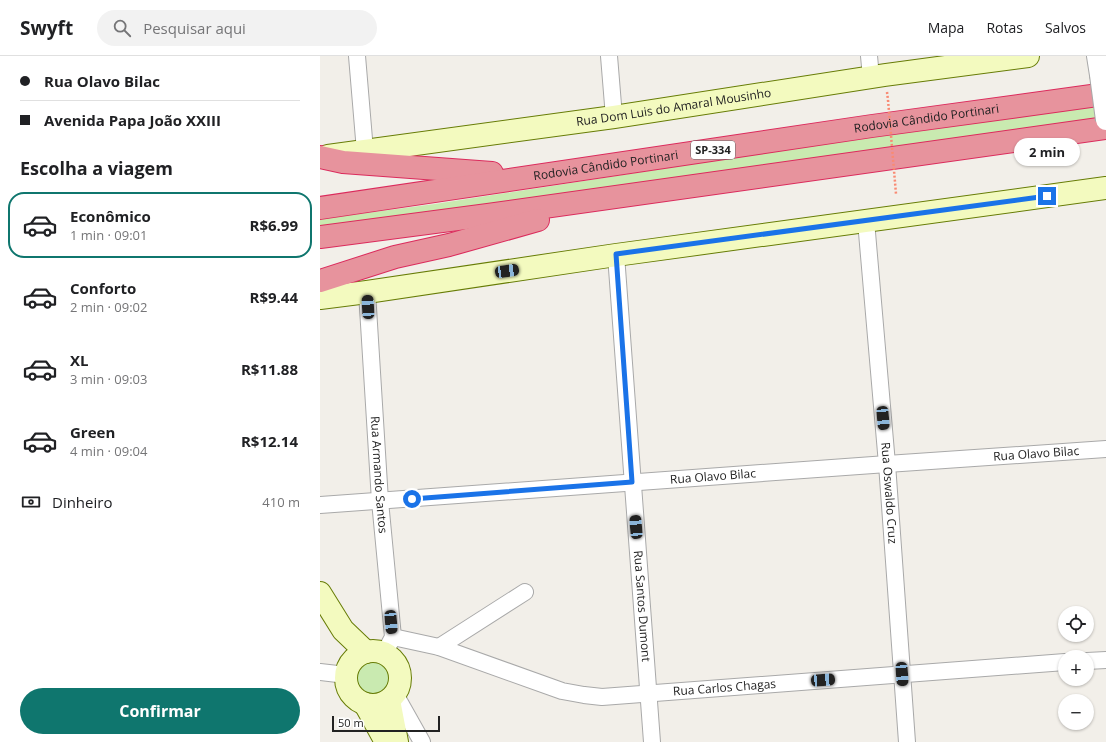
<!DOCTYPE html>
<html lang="pt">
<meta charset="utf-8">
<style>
:root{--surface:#fff;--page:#f2f2f2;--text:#202124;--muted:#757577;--line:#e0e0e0;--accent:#0f766e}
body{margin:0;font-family:"Open Sans",sans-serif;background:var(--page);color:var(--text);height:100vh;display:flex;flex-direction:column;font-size:15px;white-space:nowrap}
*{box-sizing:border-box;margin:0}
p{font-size:13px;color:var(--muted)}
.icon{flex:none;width:22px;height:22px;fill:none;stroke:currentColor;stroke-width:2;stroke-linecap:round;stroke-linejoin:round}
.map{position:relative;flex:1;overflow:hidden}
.drawer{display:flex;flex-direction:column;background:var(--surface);width:320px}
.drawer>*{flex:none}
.banner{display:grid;align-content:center;height:88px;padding:0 20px;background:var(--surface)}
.controls{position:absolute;left:738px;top:550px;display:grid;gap:8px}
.controls a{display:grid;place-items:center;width:36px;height:36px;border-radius:50%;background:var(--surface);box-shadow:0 1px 3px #0004;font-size:20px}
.scale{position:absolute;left:12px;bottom:10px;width:108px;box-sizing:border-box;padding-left:4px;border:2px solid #222;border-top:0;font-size:11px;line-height:14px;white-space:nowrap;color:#222;-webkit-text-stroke:3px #fff;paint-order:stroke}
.end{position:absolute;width:18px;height:18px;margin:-9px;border:5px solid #1a73e8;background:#fff;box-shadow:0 0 0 2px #fff}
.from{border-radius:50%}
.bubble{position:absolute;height:28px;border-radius:14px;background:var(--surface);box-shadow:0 1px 3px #0004;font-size:13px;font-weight:700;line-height:28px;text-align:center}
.car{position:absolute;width:12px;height:24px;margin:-12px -6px;border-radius:5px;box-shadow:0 0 3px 1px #0007;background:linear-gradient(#222 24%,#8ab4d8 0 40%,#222 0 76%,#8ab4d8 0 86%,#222 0)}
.banner b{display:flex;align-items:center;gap:14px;height:38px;font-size:15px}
.banner b+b{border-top:1px solid var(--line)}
.banner i{width:10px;height:10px;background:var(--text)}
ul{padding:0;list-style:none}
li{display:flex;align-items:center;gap:12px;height:66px;margin:0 8px 6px;padding:0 12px;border:2px solid transparent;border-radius:16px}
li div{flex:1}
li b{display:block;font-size:15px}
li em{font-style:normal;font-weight:700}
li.on{border-color:var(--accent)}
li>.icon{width:36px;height:36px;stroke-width:1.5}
h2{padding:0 20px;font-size:18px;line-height:48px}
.pay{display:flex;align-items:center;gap:10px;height:44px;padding:0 20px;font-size:15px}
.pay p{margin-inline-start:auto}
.primary-button{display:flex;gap:8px;margin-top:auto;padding:8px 20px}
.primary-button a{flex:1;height:46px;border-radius:24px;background:var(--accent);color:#fff;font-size:16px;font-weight:700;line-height:46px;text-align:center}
header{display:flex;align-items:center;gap:24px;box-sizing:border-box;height:56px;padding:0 20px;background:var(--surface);border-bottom:1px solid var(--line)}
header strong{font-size:19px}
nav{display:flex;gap:22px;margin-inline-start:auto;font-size:14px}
.search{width:280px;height:36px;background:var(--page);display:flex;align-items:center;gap:10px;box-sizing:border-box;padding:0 14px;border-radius:22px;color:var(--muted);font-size:15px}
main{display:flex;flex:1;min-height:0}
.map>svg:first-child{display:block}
.grass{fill:#c9eab0}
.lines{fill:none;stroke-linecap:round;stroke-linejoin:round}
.minor-casing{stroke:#a9a9a9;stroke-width:18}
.tertiary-casing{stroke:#a9a9a9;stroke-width:22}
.secondary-casing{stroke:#677c06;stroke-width:24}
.motorway-casing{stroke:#db2b5c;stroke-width:24}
.path{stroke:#f98a73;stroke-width:2.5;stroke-dasharray:2 2;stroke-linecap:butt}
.minor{stroke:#fff;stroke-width:16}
.tertiary{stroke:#fff;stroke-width:20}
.secondary{stroke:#f3fabf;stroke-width:22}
.motorway{stroke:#e7939d;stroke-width:22}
.tertiary-bridge-casing{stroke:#a9a9a9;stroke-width:22;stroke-linecap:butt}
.path-bridge{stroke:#f98a73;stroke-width:2.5;stroke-dasharray:2 2;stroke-linecap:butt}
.tertiary-bridge{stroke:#fff;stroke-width:20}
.route{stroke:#1a73e8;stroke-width:5}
.labels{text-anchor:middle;stroke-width:3;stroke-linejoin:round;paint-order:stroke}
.shield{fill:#fff;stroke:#646464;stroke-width:1}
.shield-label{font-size:11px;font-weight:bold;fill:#222}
.street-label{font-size:12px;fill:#222;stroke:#fff}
</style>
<header>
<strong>Swyft</strong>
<div class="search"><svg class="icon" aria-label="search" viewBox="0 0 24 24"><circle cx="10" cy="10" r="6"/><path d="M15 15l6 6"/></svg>Pesquisar aqui</div>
<nav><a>Mapa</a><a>Rotas</a><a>Salvos</a></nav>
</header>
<main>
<section class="drawer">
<div class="banner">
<b><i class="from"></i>Rua Olavo Bilac</b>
<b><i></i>Avenida Papa João XXIII</b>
</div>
<h2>Escolha a viagem</h2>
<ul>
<li class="on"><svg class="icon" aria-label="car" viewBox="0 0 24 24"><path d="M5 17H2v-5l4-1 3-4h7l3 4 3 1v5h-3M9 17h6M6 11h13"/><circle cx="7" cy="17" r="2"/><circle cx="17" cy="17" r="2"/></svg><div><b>Econômico</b><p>1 min · 09:01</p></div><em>R$6.99</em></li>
<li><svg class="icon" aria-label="car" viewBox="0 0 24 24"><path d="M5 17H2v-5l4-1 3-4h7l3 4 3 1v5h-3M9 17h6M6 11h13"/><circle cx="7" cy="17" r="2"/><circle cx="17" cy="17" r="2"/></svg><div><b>Conforto</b><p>2 min · 09:02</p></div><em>R$9.44</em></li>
<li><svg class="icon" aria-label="car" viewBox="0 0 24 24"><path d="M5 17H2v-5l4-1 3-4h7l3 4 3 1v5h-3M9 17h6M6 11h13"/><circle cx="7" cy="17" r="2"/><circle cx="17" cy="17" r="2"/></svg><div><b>XL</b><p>3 min · 09:03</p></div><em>R$11.88</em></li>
<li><svg class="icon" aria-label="car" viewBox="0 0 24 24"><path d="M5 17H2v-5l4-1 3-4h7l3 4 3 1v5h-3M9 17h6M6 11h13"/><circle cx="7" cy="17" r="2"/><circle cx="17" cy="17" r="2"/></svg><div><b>Green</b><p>4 min · 09:04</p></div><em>R$12.14</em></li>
</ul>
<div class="pay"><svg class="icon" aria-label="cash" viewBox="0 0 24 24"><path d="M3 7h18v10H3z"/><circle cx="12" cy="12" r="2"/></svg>Dinheiro<p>410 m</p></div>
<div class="primary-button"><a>Confirmar</a></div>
</section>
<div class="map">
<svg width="786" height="686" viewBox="0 0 786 686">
<rect width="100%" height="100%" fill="#f2efe9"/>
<g class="grass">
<path d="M786 48V63L0 171V163L115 148 547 81Z"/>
<circle cx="53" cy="621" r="17"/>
</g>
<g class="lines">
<defs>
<g id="minor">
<path d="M37 0 45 95"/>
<path d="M289 0 294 61"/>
<path d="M549 0 551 21"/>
<path id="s1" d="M546 165 567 408 587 686"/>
<path id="s2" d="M296 199 332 686"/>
<path id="s3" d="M47 236 60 445 73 581 64 598"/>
<path id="s4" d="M0 449 567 408 786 393"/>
<path id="s5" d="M73 581 119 591 242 635 264 639 282 641 745 606"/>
<path d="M119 591 205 536"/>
<path d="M767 605 786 604"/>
<path d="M0 616 26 619"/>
<path d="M75 638 102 686"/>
</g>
<path id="tertiary" d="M777 0 780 19"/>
<g id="secondary">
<path id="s6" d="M8 100 294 61 565 19 708 0"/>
<path d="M0 242 47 236 296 199 786 132"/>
<path d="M0 537 23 574 46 596"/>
<circle cx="53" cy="622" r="27"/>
<path d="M69 644 77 686"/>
<path d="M45 648 66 686"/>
</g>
<g id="motorway">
<path d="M0 101 23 106 172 117"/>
<path id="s7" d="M0 152 552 70 786 38"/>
<path d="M0 181 168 159 786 72"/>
<path d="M0 225 75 201 129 189 218 164"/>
</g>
</defs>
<use href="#minor" class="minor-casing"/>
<use href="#tertiary" class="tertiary-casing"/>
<use href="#secondary" class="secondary-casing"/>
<use href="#motorway" class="motorway-casing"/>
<path class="path" d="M567 36 568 44"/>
<use href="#minor" class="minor"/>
<use href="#tertiary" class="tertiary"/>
<use href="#secondary" class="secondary"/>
<use href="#motorway" class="motorway"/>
<defs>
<path id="tertiary-bridge" d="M780 19 786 64"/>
</defs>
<use href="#tertiary-bridge" class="tertiary-bridge-casing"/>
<path class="path-bridge" d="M568 44 576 138"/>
<use href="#tertiary-bridge" class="tertiary-bridge"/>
</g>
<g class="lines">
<path class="route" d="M92 443 312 426 296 198 727 140"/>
</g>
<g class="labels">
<rect class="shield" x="371" y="85" width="44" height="18" rx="3"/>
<g class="shield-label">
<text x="393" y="98">SP-334</text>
</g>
<g class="street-label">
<text dy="4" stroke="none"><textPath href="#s6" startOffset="349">Rua Dom Luis do Amaral Mousinho</textPath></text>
<text dy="4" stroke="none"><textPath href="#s7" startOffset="613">Rodovia Cândido Portinari</textPath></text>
<text dy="4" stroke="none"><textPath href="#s7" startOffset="289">Rodovia Cândido Portinari</textPath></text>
<text dy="4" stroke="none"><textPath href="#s4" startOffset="718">Rua Olavo Bilac</textPath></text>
<text dy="4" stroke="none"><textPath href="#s3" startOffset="183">Rua Armando Santos</textPath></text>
<text dy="4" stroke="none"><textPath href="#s4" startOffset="394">Rua Olavo Bilac</textPath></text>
<text dy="4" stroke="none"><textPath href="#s1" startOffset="273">Rua Oswaldo Cruz</textPath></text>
<text dy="4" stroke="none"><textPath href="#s2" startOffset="352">Rua Santos Dumont</textPath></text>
<text dy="4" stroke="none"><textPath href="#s5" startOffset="341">Rua Carlos Chagas</textPath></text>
</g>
</g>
</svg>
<div class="controls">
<a><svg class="icon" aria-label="locate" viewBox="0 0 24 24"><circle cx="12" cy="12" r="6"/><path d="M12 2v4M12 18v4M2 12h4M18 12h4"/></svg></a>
<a>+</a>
<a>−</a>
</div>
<div class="scale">50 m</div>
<i class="end from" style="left:92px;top:443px"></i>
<i class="end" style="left:727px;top:140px"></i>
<div class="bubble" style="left:694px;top:82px;width:66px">2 min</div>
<i class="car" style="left:187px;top:215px;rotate:82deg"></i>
<i class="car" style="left:48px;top:251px;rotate:357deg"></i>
<i class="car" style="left:563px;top:362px;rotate:175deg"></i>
<i class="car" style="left:316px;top:471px;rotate:355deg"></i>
<i class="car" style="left:71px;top:566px;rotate:175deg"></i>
<i class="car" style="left:582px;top:618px;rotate:176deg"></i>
<i class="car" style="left:503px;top:624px;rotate:86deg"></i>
</div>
</main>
